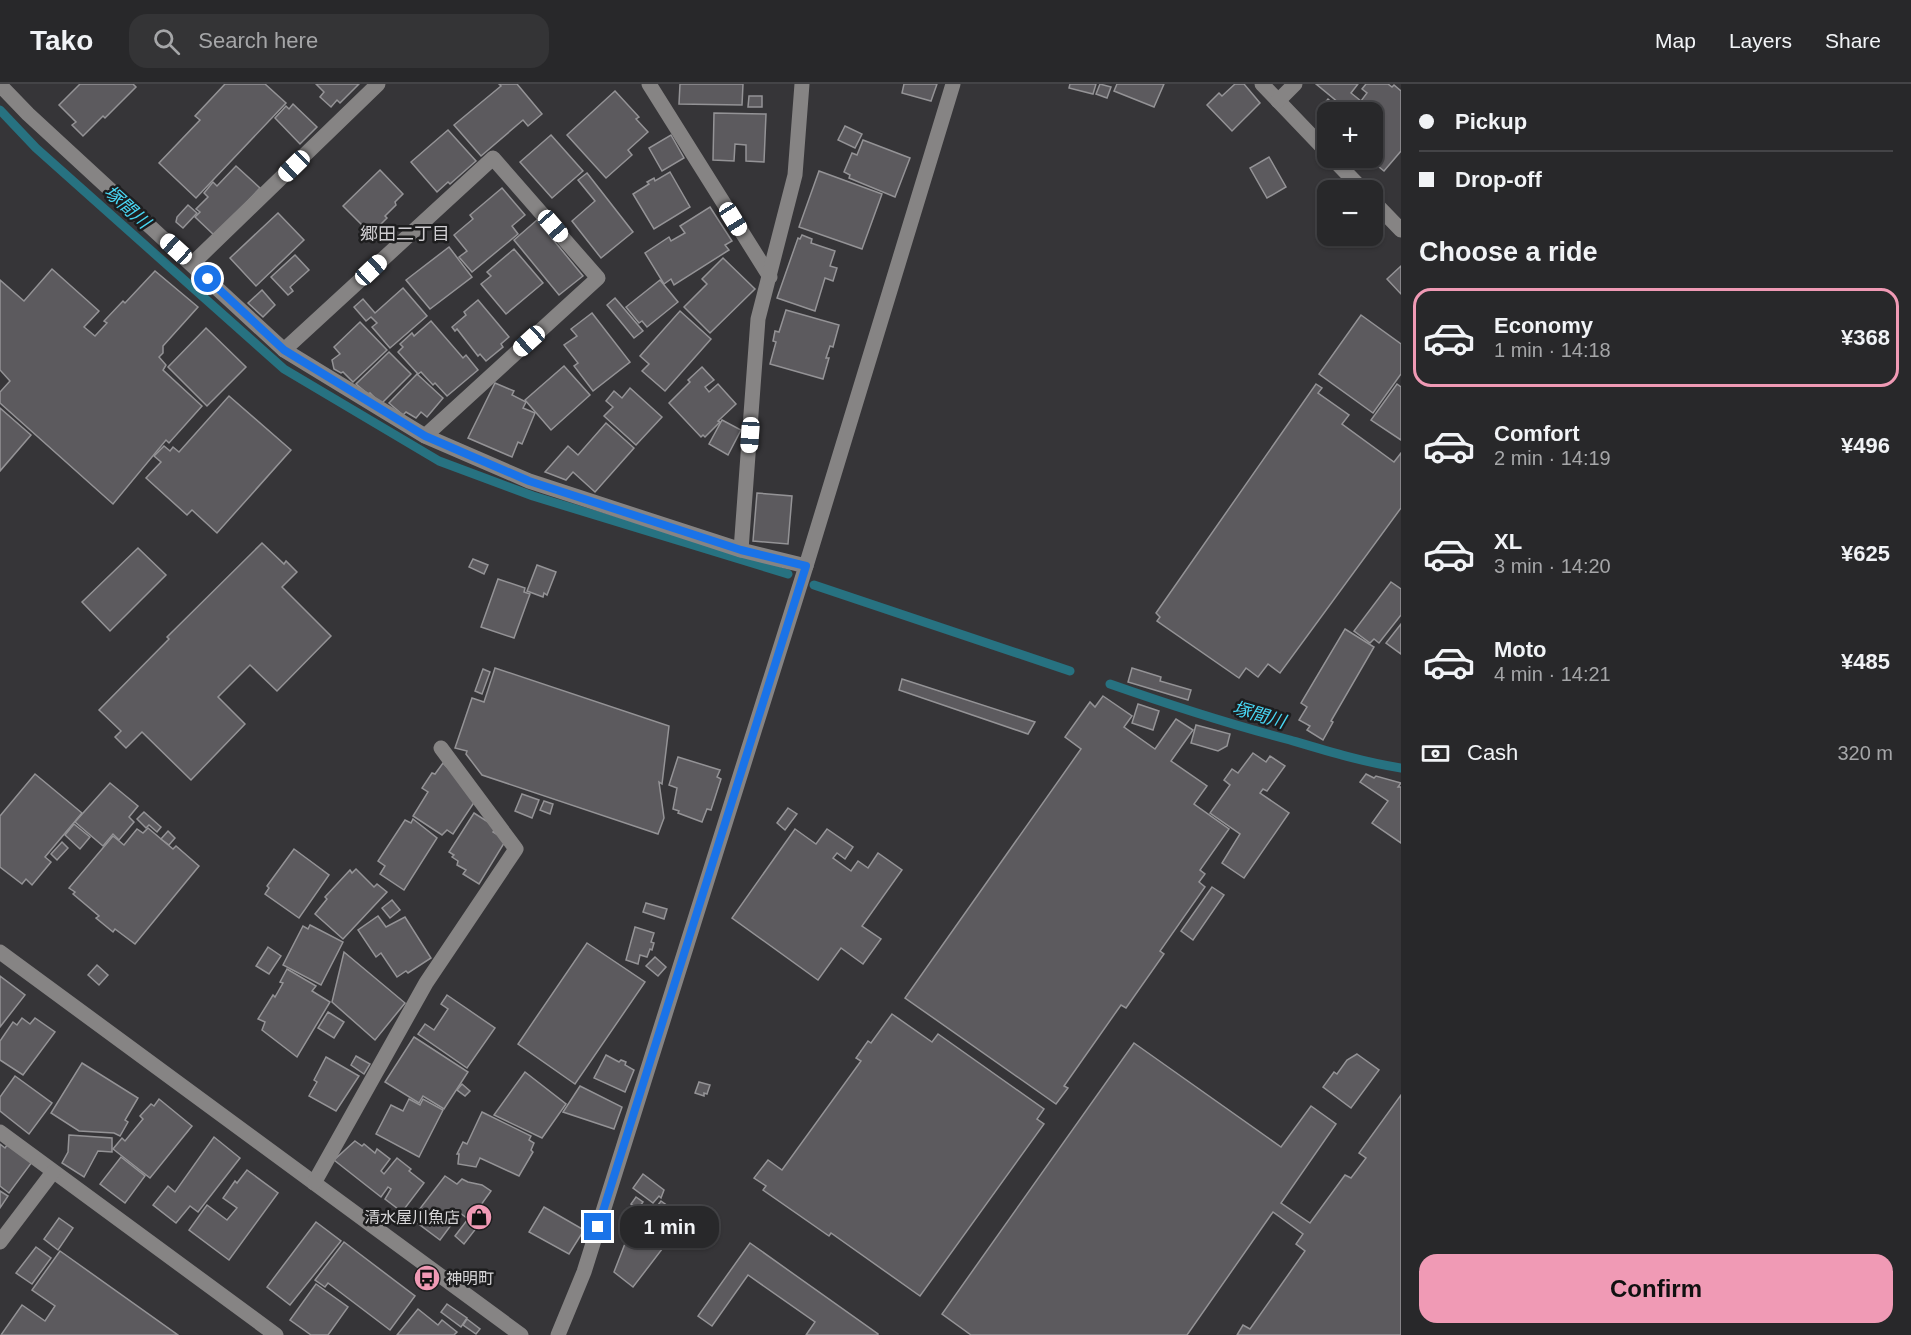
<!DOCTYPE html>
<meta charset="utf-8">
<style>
:root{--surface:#28282a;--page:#343436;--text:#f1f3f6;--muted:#a5a6a8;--line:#444447;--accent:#f09ab5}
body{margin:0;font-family:Arial,"Noto Sans JP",sans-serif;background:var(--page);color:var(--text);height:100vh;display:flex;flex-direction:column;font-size:22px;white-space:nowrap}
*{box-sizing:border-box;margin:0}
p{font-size:20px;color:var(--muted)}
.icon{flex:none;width:33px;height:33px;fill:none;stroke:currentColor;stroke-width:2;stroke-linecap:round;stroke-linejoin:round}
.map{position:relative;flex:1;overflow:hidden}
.panel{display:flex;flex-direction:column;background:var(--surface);width:510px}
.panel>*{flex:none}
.hud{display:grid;align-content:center;height:132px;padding:0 18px;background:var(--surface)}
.tools{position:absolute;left:1317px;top:18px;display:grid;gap:12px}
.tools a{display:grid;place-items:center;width:66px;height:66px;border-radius:12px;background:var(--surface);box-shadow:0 2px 4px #0004,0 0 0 2px var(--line);font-size:30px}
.end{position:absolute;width:27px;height:27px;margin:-14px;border:8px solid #1a73e8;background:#fff;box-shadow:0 0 0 3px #fff}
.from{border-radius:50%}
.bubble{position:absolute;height:42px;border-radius:18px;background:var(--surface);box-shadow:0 2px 4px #0004,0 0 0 2px var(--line);font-size:20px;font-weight:800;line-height:42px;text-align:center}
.car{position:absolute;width:18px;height:36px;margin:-18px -9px;border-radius:8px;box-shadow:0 0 4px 2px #0007;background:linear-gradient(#fff 24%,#345 0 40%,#fff 0 76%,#345 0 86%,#fff 0)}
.hud b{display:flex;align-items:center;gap:21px;height:57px;font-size:22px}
.hud b+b{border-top:2px solid var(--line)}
.hud i{width:15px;height:15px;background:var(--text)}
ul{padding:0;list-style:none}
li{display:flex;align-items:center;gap:18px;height:99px;margin:0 12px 9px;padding:0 6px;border:3px solid transparent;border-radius:18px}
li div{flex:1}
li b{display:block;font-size:22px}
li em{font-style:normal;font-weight:800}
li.on{border-color:var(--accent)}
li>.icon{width:54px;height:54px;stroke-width:1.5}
h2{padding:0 18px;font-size:27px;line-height:72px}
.pay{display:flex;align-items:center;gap:15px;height:66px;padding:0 18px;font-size:22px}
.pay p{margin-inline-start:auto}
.action{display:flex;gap:12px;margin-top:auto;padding:12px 18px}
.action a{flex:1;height:69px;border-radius:18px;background:var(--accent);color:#111;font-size:24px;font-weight:800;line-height:69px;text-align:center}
header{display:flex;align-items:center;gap:36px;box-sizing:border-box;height:84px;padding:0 30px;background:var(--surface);border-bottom:2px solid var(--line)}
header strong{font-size:28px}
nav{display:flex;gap:33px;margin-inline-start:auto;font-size:21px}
.search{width:420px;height:54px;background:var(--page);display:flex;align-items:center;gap:15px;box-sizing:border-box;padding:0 21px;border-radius:18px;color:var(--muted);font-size:22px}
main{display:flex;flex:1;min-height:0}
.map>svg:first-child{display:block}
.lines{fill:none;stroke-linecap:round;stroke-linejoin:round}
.stream{stroke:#277281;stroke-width:9}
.building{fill:#5c5a5e;stroke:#949396;stroke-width:1.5}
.minor{stroke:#868484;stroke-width:15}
.route{stroke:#1a73e8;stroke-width:8}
.labels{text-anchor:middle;stroke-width:5;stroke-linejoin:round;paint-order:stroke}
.poi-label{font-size:16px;fill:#d7d6d8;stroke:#1d1d1e;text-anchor:end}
.water-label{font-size:18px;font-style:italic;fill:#48d6f3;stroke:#1d1d1e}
.neighbourhood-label{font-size:18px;fill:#cfcdd1;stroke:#1d1d1e}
</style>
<header>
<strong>Tako</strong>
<div class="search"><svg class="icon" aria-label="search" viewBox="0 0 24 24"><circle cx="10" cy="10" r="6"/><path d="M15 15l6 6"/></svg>Search here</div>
<nav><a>Map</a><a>Layers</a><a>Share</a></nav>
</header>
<main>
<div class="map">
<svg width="1401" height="1251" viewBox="0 0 1401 1251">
<rect width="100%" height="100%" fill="#363538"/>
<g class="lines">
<g class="stream">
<path d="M0 26 36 64 284 285 439 377 533 412 788 490"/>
<path d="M814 501 1070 587"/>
<path d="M1110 600C1170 621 1229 640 1290 656 1327 667 1363 678 1401 684"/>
</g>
</g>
<g class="building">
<path d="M80 0H133L136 3 105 34 103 32 83 52 72 41 76 38 59 21Z"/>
<path d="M225 0H265L286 19 196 114 159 79 200 36 195 32Z"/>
<path d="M316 0H359L340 19 337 16 331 23 320 13 324 8Z"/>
<path d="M499 0H517L542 30 528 42 523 36 481 72 454 41 501 2Z"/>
<path d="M680 0H743L742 21 679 20Z"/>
<path d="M904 0H937L931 17 902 9Z"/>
<path d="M1070 0H1096L1093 10 1069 4Z"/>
<path d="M1100 0 1111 3 1107 14 1096 10Z"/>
<path d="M1117 0H1164L1154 23 1114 7Z"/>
<path d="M1235 0H1244L1260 19 1232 47 1207 21 1219 9 1222 12Z"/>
<path d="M1316 0H1358L1351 9 1361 17 1367 9 1362 5 1366 0H1388L1392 3 1394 1 1401 7V67L1384 87 1368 74H1372V28H1350Z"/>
<path d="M615 7 639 33 636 35 648 48 628 66 632 71 606 94 567 51Z"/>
<path d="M749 12H762V23H748Z"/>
<path d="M1328 15 1343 28H1328V35L1318 27Z"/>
<path d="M293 20 317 43 300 60 275 34 286 22 289 25Z"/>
<path d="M714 29 766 30 764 78 746 77V61L735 60 734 77 713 76Z"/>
<path d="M845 42 862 50 855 64 838 56Z"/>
<path d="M448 46 476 77 450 100 448 98 437 108 411 78Z"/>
<path d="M551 51 583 87 552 114 520 78Z"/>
<path d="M671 51 684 74 662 87 649 64Z"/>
<path d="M863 56 910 74 895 113 849 94 850 91 844 88 852 69 857 71Z"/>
<path d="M1269 73 1286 103 1267 114 1250 84Z"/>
<path d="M236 82 260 104 215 152 195 133 200 128 196 125 208 113 204 109 213 98 217 102Z"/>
<path d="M380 86 403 110 395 118 396 121 385 132 387 134 371 150 343 122Z"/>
<path d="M819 87 882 110 862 165 799 143Z"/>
<path d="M670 88 690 123 654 145 633 110 649 100 647 98 654 94 655 97Z"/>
<path d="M587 89 633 148 601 174 572 137 595 117 578 96Z"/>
<path d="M502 104 525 131 512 142 518 150 472 188 459 173 467 167 454 151 473 135 470 131Z"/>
<path d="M188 121 197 129 183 144 176 138 177 133Z"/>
<path d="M710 123 732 157 725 161 729 166 674 201 671 195 664 200 645 169 669 153 671 157 685 149 680 142Z"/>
<path d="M278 129 304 156 256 202 230 174Z"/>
<path d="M537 136 583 192 559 211 514 156Z"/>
<path d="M802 151 812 155 811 159 835 167 830 182 837 184 833 197 825 194 815 227 777 214 798 154 800 155Z"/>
<path d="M449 163 472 193 430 225 406 196Z"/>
<path d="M514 165 543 199 506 230 481 200 491 192 487 188Z"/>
<path d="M295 171 309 186 290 203 293 207 288 211 271 193Z"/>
<path d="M723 174 755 205 710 249 684 223 707 200 702 195Z"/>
<path d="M1401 182V210L1387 195Z"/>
<path d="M52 185 99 227 84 243 95 252 107 239 104 237 123 217 125 219 155 187 198 223 163 262V269L159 273 166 281 163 286 202 322 169 359 166 356 113 420 0 319V308L10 297 0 286V196L24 217Z"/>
<path d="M660 196 678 218 647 243 642 237 639 239 626 223Z"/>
<path d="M403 204 427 232 390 264 372 243 377 239 371 233 366 237 354 223 363 215 375 229Z"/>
<path d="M262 206 275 221 263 233 248 219Z"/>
<path d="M615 214 643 247 634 254 607 221Z"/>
<path d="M478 216 509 253 501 260 503 263 486 277 480 270 478 272 457 245 455 247 452 243 466 231 464 228Z"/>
<path d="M786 226 839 241 833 263 830 262 826 274H829L823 295 770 280 776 258 773 257 775 247 779 248Z"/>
<path d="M680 227 711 255 665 307 642 287 649 280 640 272Z"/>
<path d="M592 229 630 278 593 307 574 282 578 279 564 261 577 252 571 245Z"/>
<path d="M1361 231 1401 260V290L1373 329 1319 290Z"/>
<path d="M431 237 463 274 466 271 478 286 447 312 435 299 433 301 421 288 418 290 398 268 403 263 400 260 412 249 414 252Z"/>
<path d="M360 238 387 266 353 298 343 288 341 289 334 285 332 276 340 270 334 263Z"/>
<path d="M206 244 246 283 207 322 168 283Z"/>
<path d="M389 268 411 290 381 320 370 309 368 310 356 300Z"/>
<path d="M564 282 590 311 551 346 525 316Z"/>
<path d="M702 283 714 296 705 303 709 308 718 300 736 320 718 337 720 338 705 353 703 351 701 353 669 319 690 298 688 296Z"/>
<path d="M417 290 443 314 427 333 421 328 416 334 406 328 403 331 389 319Z"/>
<path d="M495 299 514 307 512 311 526 318 523 324 535 329 522 360 518 358 512 373 468 354Z"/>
<path d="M1316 300 1322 304 1318 309 1349 331 1342 340 1394 378 1401 369V424L1280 589 1268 580 1258 593 1246 584 1239 594 1157 537 1160 533 1156 529Z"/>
<path d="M1397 300 1401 303V356L1371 336Z"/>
<path d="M630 304 662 333 636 361 604 332 613 323 606 317 614 307 622 314Z"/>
<path d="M229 312 291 366 217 449 192 426 187 431 146 394 161 378 154 372 164 362 170 367 173 363 179 368Z"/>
<path d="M0 324 31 351 0 387Z"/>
<path d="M722 336 741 346 728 371 709 360Z"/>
<path d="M606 339 634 364 595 408 573 388 566 396 545 388 568 362 578 371Z"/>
<path d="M757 409 792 412 788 460 753 457Z"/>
<path d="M262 459 284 480 286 477 297 488 282 503 331 552 277 607 250 581 218 613 245 640 191 696 142 648 126 664 115 653 121 647 99 626 169 555 167 553Z"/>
<path d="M138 464 166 491 110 547 82 518Z"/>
<path d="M473 475 488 481 484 490 469 483Z"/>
<path d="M537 481 556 488 547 511 544 509 543 513 527 507Z"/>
<path d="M498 495 525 504 524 508 530 510 514 554 481 543Z"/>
<path d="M1391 498 1401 505V531L1379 559 1374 555 1370 559 1354 547Z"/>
<path d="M1401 540V570L1386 559Z"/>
<path d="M1345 545 1374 563 1331 637 1333 638 1323 656 1307 646 1310 642 1299 636 1307 623 1301 619Z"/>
<path d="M495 584 669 642 662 700 659 698 664 734 658 750 482 691 466 670 467 667 455 664 472 614 484 618Z"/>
<path d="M1132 584 1161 593 1160 597 1191 606 1188 616 1128 598Z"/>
<path d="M483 585 490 588 482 610 475 607Z"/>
<path d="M902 595 1035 638 1028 650 899 606Z"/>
<path d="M1103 612 1132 632 1124 643 1155 665 1176 635 1193 646 1171 677 1207 702 1194 720 1229 745 1200 786 1205 790 1199 798 1205 803 1160 867 1164 870 1126 924 1121 921 1064 1002 1068 1004 1056 1020 905 914 1081 665 1065 653 1090 618 1095 623Z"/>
<path d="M1138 620 1159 627 1153 646 1132 639Z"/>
<path d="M1196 641 1230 650 1227 662 1218 667 1191 659Z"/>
<path d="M1253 669 1266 678 1270 672 1285 682 1267 707 1263 705 1260 709 1289 729 1244 794 1222 779 1240 750 1210 729 1230 701 1224 696 1232 685 1238 689Z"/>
<path d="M678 673 720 686 717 693 721 695 711 726 707 725 702 738 678 729 679 727 673 725 677 704 669 701Z"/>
<path d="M443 679 477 714 453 750 447 746 442 751 413 732 428 708 422 704 432 689 435 690Z"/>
<path d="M35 690 82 729 45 773 51 778 32 801 26 795 22 800 0 783V732Z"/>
<path d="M1366 690 1374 694 1376 692 1401 699 1398 703H1401V759L1372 739 1388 717 1360 698Z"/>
<path d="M110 699 138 722 129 733 134 738 119 756 113 750 103 762 75 738Z"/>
<path d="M522 710 539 716 532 734 515 727Z"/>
<path d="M544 717 553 720 550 730 540 726Z"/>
<path d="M788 724 797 730 785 746 777 739Z"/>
<path d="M144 728 161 743 157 748 149 741 146 744 137 735Z"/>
<path d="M474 729 496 743 493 748 506 756 479 800 463 790 466 786 457 781 458 777 452 773 454 771 449 768Z"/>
<path d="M413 735 437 754 404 806 380 790 385 782 378 777 405 736 411 739Z"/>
<path d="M74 740 90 753 80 765 65 751Z"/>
<path d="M148 744 173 765 176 762 199 782 135 860 115 845 113 848 96 834 99 832 73 810 75 808 69 804 113 752 124 761 137 745 143 749Z"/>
<path d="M795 745 816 760 827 745 853 763 845 775 837 769 833 774 851 787 858 777 868 784 878 769 902 786 862 842 881 855 863 880 841 864 818 896 732 834Z"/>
<path d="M168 747 175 754 169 761 161 755Z"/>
<path d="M62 758 68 764 57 776 51 770Z"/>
<path d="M294 765 329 791 299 834 265 810 269 804 267 802Z"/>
<path d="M356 785 374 803 377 800 387 808 343 855 315 830 327 815 325 813 350 786 352 789Z"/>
<path d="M1212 803 1224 811 1193 856 1181 847Z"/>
<path d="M392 816 400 826 390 834 382 824Z"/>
<path d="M646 819 667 825 664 835 643 828Z"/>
<path d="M378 832 386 843 405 833 431 874 408 889 406 887 397 893 381 869 376 873 358 846Z"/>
<path d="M310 841 343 858 321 901 283 881 303 842 308 845Z"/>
<path d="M635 843 654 849 651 858 654 859 652 866 650 865 647 873 640 871 638 880 626 876Z"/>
<path d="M587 859 645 898 575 1000 518 960Z"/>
<path d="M268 863 281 872 269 890 256 882Z"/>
<path d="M344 868 405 919 375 956 332 918Z"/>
<path d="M655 873 666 883 658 892 646 882Z"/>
<path d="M97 881 108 891 99 901 88 891Z"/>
<path d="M287 885 316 902 312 907 330 918 297 973 262 946 265 938 258 935 273 911 275 913 283 899 280 898Z"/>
<path d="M0 892 25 911 0 943Z"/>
<path d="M447 911 495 944 467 984 418 950 425 940 434 946 448 925 441 920Z"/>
<path d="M328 928 344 938 334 954 318 944Z"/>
<path d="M892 930 932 958 938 950 1044 1025 1037 1035 1044 1040 920 1212 831 1149 829 1152 763 1106 766 1102 754 1094 768 1076 782 1086 861 977 856 974 868 957 871 959Z"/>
<path d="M22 934 30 940 35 934 55 948 23 991 0 976V957L13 938 17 941Z"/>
<path d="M414 953 468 988 444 1025 423 1012 419 1019 385 998Z"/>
<path d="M1134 959 1281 1063 1311 1022 1336 1040 1281 1119 1310 1139 1345 1091 1351 1094 1366 1074 1359 1069 1401 1011V1251H1237L1243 1241 1250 1245 1305 1167 1296 1160 1303 1150 1273 1128 1187 1251H971L942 1230Z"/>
<path d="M1357 970 1379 986 1351 1024 1323 1003 1334 988 1337 990 1347 976Z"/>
<path d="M606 971 619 978 621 976 626 978 625 981 634 986 625 1008 594 994Z"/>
<path d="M356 972 370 980 364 990 351 981Z"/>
<path d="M326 973 359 992 336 1027 309 1012 317 998 314 996Z"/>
<path d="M82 979 138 1014 125 1036 128 1038 120 1052 114 1049 79 1047 51 1029Z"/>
<path d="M525 988 566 1020 542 1054 494 1031Z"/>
<path d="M15 992 52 1019 29 1050 0 1027V1013Z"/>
<path d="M699 998 710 1001 707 1010 704 1009V1012L695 1009Z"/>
<path d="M462 1000 470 1007 465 1012 457 1006Z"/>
<path d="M580 1002 622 1023 614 1045 563 1028Z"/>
<path d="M159 1015 192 1042 150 1094 113 1065 122 1054 125 1057 143 1035 140 1032 151 1020 154 1022Z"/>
<path d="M409 1015 420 1021 423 1015 443 1026 419 1073 376 1050 391 1021 403 1027Z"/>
<path d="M482 1028 531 1052 529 1056 534 1059 531 1066 533 1068 519 1092 480 1074 476 1083 458 1080 459 1070H457L463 1058 467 1060Z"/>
<path d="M69 1051 112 1054V1068L98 1067 84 1093 62 1079 68 1068Z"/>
<path d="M214 1053 240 1074 198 1128 190 1122 176 1139 153 1121 168 1102 175 1108Z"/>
<path d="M355 1057 362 1062 364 1060 375 1069 377 1065 390 1075 381 1087 384 1090 397 1074 411 1085 409 1087 424 1099 402 1128 385 1115 391 1105 388 1103 381 1113 334 1076Z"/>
<path d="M0 1060 5 1064 7 1061 32 1078 9 1109 0 1102Z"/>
<path d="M121 1073 145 1092 125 1119 100 1100Z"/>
<path d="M247 1086 278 1109 229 1176 189 1146 207 1121 227 1136 237 1124 223 1114 235 1097 237 1099Z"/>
<path d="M643 1090 664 1106 661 1114 659 1112 653 1119 633 1104Z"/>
<path d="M445 1092 457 1100 462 1095 468 1098 482 1101 491 1107 473 1132 481 1138 464 1160 455 1152 468 1135 460 1129 440 1156 412 1135Z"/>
<path d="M0 1107 8 1112 0 1124Z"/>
<path d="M636 1113 643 1118 638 1125 631 1120Z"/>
<path d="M661 1117 675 1127 669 1135 654 1126Z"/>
<path d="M544 1123 584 1146 569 1170 529 1148Z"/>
<path d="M59 1134 73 1144 58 1166 44 1155Z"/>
<path d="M316 1138 341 1157 290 1221 267 1203Z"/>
<path d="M639 1140 666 1160 633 1203 614 1188 628 1152Z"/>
<path d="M344 1158 415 1212 390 1246 328 1199 325 1203 315 1196Z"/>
<path d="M750 1159 878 1250V1251H806L815 1238 748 1191 712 1242 698 1232Z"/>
<path d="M36 1163 51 1174 32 1200 16 1189Z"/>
<path d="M60 1167 178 1251H1L22 1221 45 1237 55 1222 32 1206Z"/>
<path d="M316 1200 348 1223 328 1251H311L290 1236Z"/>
<path d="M447 1220 467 1234 461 1243 441 1228Z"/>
<path d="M418 1225 438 1241 442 1236 457 1248 454 1251H397Z"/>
<path d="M467 1235 480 1245 476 1250 463 1241Z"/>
</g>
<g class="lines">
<g class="minor">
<path d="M649 0 770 193"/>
<path d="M1262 0 1328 69"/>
<path d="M0 1 28 30 284 266 425 352 529 397 741 466 806 482"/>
<path d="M1278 17 1295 0"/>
<path d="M1332 74 1363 106"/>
<path d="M1372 116 1401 146"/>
<path d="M192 180 378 0"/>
<path d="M284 266 493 74 598 194 425 352"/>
<path d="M741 466 758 235 795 91 802 0"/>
<path d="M0 868 521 1251"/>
<path d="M0 1048 276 1251"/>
<path d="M314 1099 426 899 516 765 441 664"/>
<path d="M0 1158 53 1088"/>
<path d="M558 1251 584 1188 806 482 953 0"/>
</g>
</g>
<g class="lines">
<path class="route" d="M208 195 284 266 425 352 529 397 741 466 806 482 598 1143"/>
</g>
<defs>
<symbol id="shop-disc" viewBox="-11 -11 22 22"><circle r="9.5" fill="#f09ab5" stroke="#1d1d1e"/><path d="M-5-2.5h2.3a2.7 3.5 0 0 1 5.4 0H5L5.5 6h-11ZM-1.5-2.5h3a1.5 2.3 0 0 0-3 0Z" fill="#111"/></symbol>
<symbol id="bus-disc" viewBox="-11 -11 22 22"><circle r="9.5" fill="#f09ab5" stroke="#1d1d1e"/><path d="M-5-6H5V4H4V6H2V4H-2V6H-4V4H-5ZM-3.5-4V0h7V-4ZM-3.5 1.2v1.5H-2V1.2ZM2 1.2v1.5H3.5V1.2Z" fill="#111"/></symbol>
</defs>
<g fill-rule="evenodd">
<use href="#shop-disc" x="464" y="1118" width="30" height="30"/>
<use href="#bus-disc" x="412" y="1179" width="30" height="30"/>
</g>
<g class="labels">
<g class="poi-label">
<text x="460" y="1139">清水屋川魚店</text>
<text x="446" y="1200" text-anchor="start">神明町</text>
</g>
<g class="water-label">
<text transform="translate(127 123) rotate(42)" y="6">塚間川</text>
<text transform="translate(1259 631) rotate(16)" y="6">塚間川</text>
</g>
<g class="neighbourhood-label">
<text x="405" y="156">郷田二丁目</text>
</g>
</g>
</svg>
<div class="tools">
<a>+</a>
<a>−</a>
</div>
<i class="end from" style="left:208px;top:195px"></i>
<i class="end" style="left:598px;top:1143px"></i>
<div class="bubble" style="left:620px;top:1122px;width:99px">1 min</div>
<i class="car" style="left:294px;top:82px;rotate:226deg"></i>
<i class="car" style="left:733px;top:135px;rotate:148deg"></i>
<i class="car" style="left:553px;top:142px;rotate:139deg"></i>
<i class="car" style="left:176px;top:165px;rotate:312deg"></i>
<i class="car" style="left:371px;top:186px;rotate:47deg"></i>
<i class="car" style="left:529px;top:257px;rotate:228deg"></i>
<i class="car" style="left:750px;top:351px;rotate:184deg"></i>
</div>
<section class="panel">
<div class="hud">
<b><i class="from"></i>Pickup</b>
<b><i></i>Drop-off</b>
</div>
<h2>Choose a ride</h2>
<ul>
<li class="on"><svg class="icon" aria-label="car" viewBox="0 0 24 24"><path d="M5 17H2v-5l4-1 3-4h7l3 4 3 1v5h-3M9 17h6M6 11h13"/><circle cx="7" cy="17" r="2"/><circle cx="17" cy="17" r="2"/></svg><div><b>Economy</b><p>1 min · 14:18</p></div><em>¥368</em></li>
<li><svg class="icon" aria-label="car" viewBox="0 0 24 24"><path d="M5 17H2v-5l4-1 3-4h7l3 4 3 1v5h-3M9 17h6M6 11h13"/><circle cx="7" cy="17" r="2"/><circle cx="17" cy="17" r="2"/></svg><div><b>Comfort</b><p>2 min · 14:19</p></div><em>¥496</em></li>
<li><svg class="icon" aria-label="car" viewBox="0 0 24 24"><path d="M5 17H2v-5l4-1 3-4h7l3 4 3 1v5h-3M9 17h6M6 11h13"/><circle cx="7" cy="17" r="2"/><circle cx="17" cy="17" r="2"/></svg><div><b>XL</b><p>3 min · 14:20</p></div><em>¥625</em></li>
<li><svg class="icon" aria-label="car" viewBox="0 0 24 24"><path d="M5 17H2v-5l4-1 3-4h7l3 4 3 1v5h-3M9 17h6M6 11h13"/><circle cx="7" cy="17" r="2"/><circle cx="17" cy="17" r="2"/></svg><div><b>Moto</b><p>4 min · 14:21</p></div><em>¥485</em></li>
</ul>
<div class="pay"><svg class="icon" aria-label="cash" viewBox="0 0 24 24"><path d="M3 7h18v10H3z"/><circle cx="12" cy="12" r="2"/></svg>Cash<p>320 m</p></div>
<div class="action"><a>Confirm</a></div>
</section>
</main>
